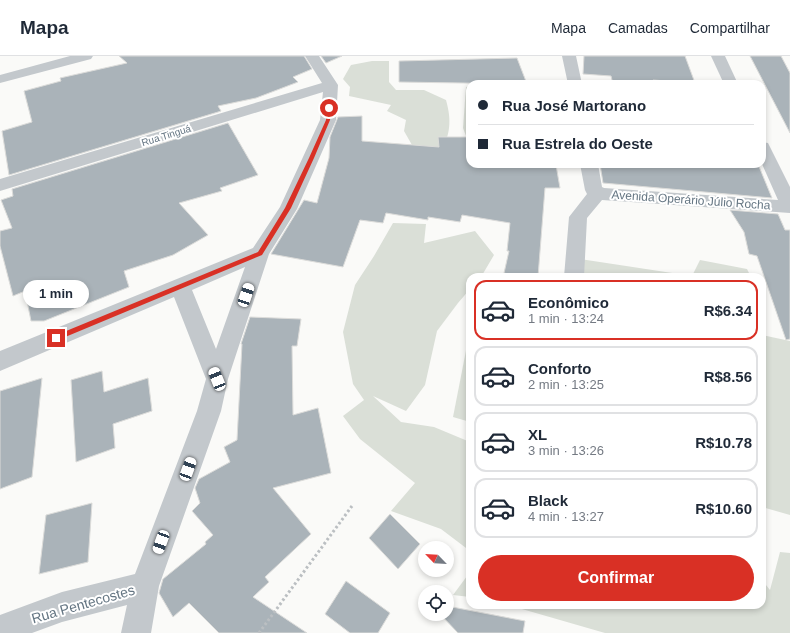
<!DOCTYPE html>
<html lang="pt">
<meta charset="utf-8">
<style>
:root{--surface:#fff;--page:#f2f2f3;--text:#1f2937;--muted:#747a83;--line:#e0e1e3;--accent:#d93025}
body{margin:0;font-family:Helvetica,sans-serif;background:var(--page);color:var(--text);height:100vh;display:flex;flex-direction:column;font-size:15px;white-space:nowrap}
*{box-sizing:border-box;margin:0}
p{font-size:13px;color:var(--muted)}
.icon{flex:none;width:22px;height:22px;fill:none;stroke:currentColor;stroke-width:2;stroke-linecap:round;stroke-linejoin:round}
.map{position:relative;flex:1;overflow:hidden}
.drawer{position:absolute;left:466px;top:217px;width:300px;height:336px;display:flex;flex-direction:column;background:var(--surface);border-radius:12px;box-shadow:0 2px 6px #0003}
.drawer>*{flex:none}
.guide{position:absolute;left:466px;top:24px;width:300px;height:88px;border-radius:12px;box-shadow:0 2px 6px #0003;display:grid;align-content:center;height:88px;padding:0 12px;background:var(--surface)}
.needle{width:26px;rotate:295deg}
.controls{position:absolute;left:418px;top:485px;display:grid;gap:8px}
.controls a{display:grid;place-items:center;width:36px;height:36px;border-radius:50%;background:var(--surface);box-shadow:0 2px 6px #0003;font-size:20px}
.end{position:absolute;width:18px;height:18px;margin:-9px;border:5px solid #d93025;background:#fff;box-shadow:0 0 0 2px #fff}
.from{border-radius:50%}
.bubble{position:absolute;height:28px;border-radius:14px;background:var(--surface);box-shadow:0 2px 6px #0003;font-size:13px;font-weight:800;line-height:28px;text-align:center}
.car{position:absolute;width:12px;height:24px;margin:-12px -6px;border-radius:5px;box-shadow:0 0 3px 1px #0007;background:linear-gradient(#fff 24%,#345 0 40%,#fff 0 76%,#345 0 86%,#fff 0)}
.guide b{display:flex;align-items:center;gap:14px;height:38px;font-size:15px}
.guide b+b{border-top:1px solid var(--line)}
.guide i{width:10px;height:10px;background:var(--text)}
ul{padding:7px 0 0;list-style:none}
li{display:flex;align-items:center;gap:12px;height:60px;margin:0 8px 6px;padding:0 4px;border:2px solid var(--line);border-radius:12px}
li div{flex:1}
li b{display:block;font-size:15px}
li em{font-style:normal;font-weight:800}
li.selected{border-color:var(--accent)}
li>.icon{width:36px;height:36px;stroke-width:1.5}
.button{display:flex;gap:8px;margin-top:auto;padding:8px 12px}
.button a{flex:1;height:46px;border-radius:24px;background:var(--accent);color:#fff;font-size:16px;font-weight:800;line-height:46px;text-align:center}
header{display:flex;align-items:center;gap:24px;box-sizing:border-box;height:56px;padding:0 20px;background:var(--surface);border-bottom:1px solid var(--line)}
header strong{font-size:19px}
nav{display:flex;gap:22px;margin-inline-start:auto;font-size:14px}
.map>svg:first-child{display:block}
.green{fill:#dadfd7}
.building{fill:#aab3b9;stroke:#dcdcda}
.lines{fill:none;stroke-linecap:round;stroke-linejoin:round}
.path{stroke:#bbbfc2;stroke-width:3;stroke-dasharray:2.5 2.5;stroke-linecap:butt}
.minor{fill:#c3c8cc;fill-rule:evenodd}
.route{fill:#d93025}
.labels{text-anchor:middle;stroke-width:4;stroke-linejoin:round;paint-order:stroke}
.far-street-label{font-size:10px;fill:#657683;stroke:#fff}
.street-label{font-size:12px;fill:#657683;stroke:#fff}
.near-street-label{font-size:14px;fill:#657683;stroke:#fff}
</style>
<header>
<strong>Mapa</strong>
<nav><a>Mapa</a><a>Camadas</a><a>Compartilhar</a></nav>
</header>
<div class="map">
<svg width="790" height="577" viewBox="0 0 790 577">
<rect width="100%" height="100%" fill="#fafaf8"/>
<g class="green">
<path d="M372 5H389V26L396 34H424L446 44C452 66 450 77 441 98L416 96 404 75 406 64 387 55 391 49 349 40 350 31 343 23 351 9Z"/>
<path d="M470 30V78L466 80 463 72 466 31Z"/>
<path d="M393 167 426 168 424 187 475 175 494 199 481 221H470V233L458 247 437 275 425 329 406 355 373 340 401 366 434 371 470 386V495L441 473 391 455 415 427 360 383 343 360 364 344 353 328 343 276 355 229 374 200Z"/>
<path d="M580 203 692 220 700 204 747 213 751 221H579Z"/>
<path d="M470 274V366L453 361Z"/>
<path d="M762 279 790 285V459L762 451Z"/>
<path d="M780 496 790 497V577H605L508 549H762V524L770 534Z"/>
<path d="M470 516V541L453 539Z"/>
</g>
<g class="building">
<path d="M119 0H304L312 13 293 21 298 26 256 42 218 50 221 55 218 56 9 119 2 75 32 66 24 35 61 25 60 22 127 7Z"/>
<path d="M321 0H342L326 7Z"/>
<path d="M584 0H685L695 27 653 24 654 28H613L611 20 583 18Z"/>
<path d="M750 0H781L790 17V77Z"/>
<path d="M517 2 527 28 399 26V5Z"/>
<path d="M362 60V85L439 91 438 81H470V108L556 109 560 132H545L538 221H519L504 217 509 195H507L510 167 462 159 460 166 428 161V164L386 157 383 167 360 164 343 211 271 198 304 144 317 147 329 102 330 81 338 61Z"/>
<path d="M228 67 258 119 220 132 222 135 179 147 208 179 173 199 124 215 129 231 44 265H31L25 235 13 240 0 190V175L12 172 1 144 13 140 12 133Z"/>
<path d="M600 108H758L772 142 603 127Z"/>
<path d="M730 154 778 158 785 174H790V283L786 284 757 200 749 198 744 176Z"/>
<path d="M250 261 301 263 297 290H292L293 359 318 352 331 417 273 432 311 478 265 521 269 526 253 541 307 577H219L189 547 173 561 159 537 163 523 206 488 205 486 213 479 192 455 200 447 195 432 199 423 230 406 224 391 237 384 242 288H241Z"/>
<path d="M102 315 104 336 148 322 152 355 113 368 115 392 76 406 71 324Z"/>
<path d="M42 322 32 421 0 433V335Z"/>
<path d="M92 447 88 506 39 518 46 459Z"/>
<path d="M390 458 420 488 398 513 369 482Z"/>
<path d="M346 525 390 557 378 577H350L325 558Z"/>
<path d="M447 550 525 565 523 577H458L440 558H447Z"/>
</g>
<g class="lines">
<path class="path" d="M259 577 352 450"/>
<g class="minor">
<path d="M70 0H93L91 3 0 27V19Z"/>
<path d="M305 0H319L338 29 336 64 297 153 269 198 228 323 221 355 159 530 151 577H121L127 549 62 566 32 577H0V559L62 536 135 518 197 355 206 323 174 241 0 315V295L253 192 280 151 320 64 323 36 0 135V123L322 27ZM245 211 216 293 192 234Z"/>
<path d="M562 0H576L582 28H568Z"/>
<path d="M711 0H725L738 28H724Z"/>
<path d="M762 86 768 87 790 131V157L602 144 587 162 584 221H564L569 161 587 138 585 134 580 108H598L602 131 604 132 778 144 762 108Z"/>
</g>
</g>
<path class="route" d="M329 51 331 52 330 64 314 102 291 152 262 199 58 284H54V280L258 196 285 152 309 102 326 64 327 52Z"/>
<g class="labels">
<g class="far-street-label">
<text transform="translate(166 79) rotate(-17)" y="4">Rua Tinguá</text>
</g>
<g class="street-label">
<text transform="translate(691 144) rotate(4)" y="4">Avenida Operário Júlio Rocha</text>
</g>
<g class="near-street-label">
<text transform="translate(83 548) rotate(-16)" y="5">Rua Pentecostes</text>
</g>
</g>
</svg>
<div class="controls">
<a><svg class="needle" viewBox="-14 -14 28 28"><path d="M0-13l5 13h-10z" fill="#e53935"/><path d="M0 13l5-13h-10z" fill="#747a83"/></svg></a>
<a><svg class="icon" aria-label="locate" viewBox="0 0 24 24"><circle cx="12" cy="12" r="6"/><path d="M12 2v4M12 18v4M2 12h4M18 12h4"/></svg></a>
</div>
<i class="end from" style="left:329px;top:52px"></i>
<i class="end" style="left:56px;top:282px"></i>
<div class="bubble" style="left:23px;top:224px;width:66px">1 min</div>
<i class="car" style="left:246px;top:239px;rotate:19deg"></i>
<i class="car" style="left:217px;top:323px;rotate:338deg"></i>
<i class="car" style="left:188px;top:413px;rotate:20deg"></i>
<i class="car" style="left:161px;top:486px;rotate:200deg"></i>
<div class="guide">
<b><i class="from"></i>Rua José Martorano</b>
<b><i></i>Rua Estrela do Oeste</b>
</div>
<section class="drawer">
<ul>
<li class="selected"><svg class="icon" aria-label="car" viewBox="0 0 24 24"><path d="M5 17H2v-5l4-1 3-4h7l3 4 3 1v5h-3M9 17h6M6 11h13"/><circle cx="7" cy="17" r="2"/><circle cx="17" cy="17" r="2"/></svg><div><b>Econômico</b><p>1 min · 13:24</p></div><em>R$6.34</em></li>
<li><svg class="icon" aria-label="car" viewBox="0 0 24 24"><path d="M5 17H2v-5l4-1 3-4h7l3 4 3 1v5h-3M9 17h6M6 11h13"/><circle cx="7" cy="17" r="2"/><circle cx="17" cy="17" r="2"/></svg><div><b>Conforto</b><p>2 min · 13:25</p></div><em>R$8.56</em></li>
<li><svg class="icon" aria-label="car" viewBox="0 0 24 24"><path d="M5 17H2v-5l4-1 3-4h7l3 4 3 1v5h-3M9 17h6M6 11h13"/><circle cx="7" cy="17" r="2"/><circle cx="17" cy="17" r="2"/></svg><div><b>XL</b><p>3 min · 13:26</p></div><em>R$10.78</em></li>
<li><svg class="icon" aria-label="car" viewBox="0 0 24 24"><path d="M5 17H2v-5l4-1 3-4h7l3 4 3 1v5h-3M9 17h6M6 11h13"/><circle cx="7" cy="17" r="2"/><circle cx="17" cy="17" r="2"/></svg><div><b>Black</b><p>4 min · 13:27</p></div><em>R$10.60</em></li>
</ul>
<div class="button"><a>Confirmar</a></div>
</section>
</div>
